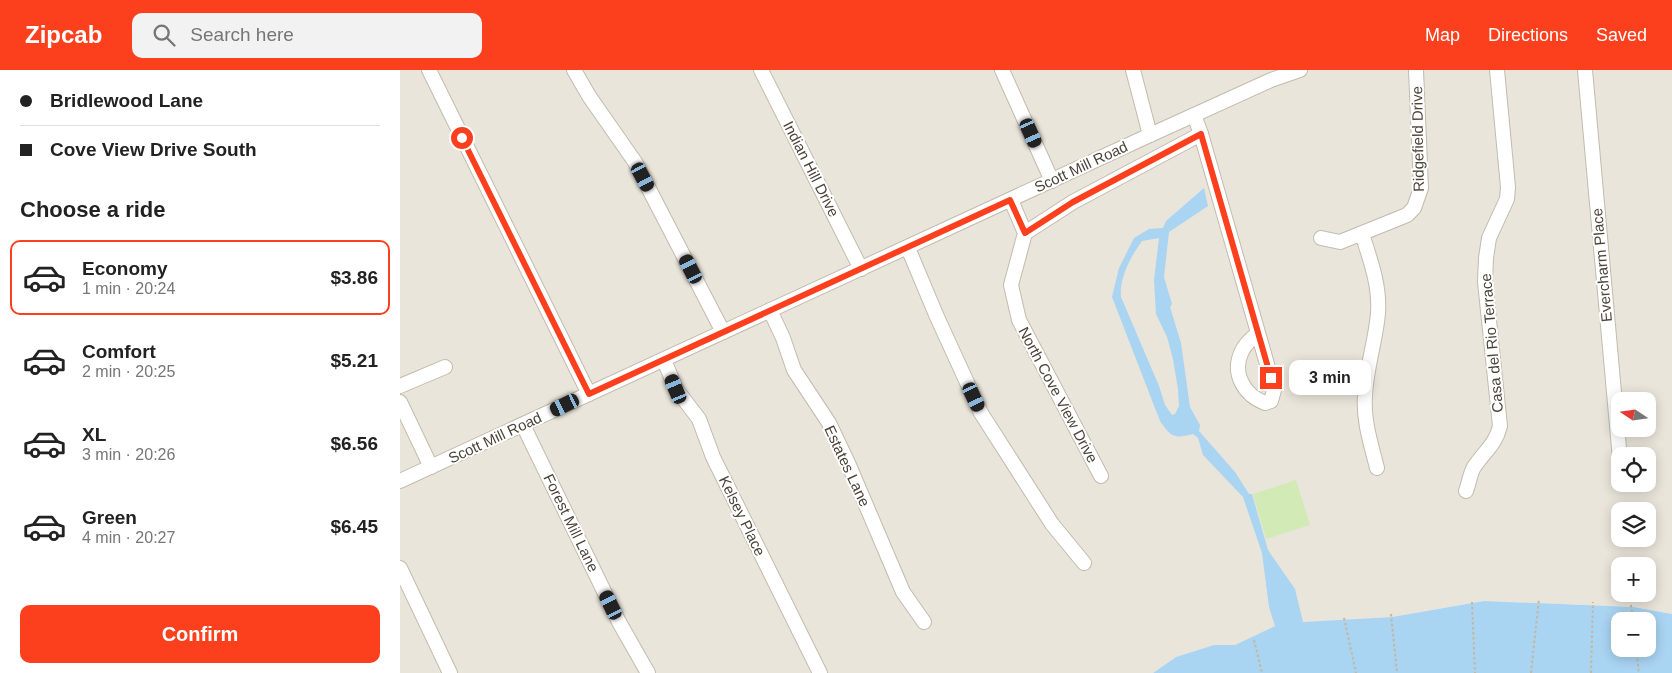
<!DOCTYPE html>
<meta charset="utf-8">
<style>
:root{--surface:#fff;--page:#f2f2f2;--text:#222;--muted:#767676;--line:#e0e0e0;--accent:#fc3f1d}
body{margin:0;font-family:Arial,sans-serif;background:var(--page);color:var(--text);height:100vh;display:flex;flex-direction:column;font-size:19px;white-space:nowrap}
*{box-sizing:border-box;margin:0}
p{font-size:16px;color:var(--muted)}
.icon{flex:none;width:28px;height:28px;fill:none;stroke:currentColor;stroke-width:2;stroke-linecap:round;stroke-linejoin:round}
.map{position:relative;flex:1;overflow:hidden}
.panel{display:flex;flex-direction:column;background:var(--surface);width:400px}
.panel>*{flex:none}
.banner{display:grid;align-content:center;height:110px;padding:0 20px;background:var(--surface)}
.needle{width:32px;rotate:283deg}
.fabs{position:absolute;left:1211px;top:322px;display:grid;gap:10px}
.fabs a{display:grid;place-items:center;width:45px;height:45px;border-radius:10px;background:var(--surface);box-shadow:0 2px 12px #0003;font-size:25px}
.end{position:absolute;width:22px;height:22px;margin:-11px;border:6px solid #fc3f1d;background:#fff;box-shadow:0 0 0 2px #fff}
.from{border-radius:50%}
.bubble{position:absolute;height:35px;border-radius:10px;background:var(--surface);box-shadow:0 2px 12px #0003;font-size:16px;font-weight:700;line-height:35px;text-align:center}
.car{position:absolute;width:15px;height:30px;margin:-15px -8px;border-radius:6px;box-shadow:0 0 4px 1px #0007;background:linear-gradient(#222 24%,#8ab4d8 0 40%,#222 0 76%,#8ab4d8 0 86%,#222 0)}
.banner b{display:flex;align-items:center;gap:18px;height:48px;font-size:19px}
.banner b+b{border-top:1px solid var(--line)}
.banner i{width:12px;height:12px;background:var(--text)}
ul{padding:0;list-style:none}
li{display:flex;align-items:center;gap:15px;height:75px;margin:0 10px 8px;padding:0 10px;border:2px solid transparent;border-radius:10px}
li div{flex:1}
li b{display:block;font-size:19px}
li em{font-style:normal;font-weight:700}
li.selected{border-color:var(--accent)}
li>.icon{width:45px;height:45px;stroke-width:1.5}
h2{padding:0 20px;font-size:22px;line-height:60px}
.action{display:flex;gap:10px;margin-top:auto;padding:10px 20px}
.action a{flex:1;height:58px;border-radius:10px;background:var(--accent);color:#fff;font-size:20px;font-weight:700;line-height:58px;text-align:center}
header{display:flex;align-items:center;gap:30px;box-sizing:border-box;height:70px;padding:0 25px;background:var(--accent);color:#fff}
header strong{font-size:24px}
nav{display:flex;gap:28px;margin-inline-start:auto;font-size:18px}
.search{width:350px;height:45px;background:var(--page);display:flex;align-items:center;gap:12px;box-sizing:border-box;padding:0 18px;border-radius:10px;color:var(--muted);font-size:19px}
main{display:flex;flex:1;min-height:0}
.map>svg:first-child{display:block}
.residential{fill:#eae5da;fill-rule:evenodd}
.green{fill:#d2eab5}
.water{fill:#a9d4f2;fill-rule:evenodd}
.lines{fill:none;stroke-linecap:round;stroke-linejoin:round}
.minor-casing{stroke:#c2bbae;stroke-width:16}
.path{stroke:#c4b79f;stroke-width:2;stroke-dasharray:2.5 2.5;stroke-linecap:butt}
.minor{stroke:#fff;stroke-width:14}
.route{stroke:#fc3f1d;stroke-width:6}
.labels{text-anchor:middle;stroke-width:4;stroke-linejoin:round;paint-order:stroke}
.street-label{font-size:15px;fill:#4b4439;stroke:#fff}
</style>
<header>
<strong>Zipcab</strong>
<div class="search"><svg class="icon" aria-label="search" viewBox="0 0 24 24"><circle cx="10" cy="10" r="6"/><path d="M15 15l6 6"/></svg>Search here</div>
<nav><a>Map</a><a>Directions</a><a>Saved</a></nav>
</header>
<main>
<section class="panel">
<div class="banner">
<b><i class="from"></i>Bridlewood Lane</b>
<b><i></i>Cove View Drive South</b>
</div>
<h2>Choose a ride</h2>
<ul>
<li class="selected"><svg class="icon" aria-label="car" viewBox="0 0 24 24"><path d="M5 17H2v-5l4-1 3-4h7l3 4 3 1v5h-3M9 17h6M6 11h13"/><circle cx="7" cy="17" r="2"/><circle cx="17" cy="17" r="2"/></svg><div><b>Economy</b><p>1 min · 20:24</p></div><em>$3.86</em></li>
<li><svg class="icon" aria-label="car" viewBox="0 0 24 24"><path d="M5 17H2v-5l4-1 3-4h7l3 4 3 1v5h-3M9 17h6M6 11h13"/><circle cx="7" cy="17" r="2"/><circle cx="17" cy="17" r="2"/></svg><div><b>Comfort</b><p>2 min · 20:25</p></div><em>$5.21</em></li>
<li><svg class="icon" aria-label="car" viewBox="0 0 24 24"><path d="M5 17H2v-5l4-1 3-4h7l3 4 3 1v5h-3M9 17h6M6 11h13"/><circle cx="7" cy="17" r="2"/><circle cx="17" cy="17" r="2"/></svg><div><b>XL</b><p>3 min · 20:26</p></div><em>$6.56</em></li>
<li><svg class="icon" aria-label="car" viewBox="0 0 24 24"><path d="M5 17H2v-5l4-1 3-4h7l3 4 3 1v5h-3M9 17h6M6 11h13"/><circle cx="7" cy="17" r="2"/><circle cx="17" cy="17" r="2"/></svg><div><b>Green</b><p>4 min · 20:27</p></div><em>$6.45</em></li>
</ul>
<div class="action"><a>Confirm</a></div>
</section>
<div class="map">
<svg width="1272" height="603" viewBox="0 0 1272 603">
<rect width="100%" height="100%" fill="#f6f3ec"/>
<path class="residential" d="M0 0H1272V544L1234 537 1084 531 992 547 880 554 835 575H814L776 587 753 603H0ZM1220 331H1248V359H1220ZM1220 386H1248V414H1220ZM1220 441H1248V469H1220ZM1220 496H1248V524H1220Z"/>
<path class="green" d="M896 410 910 455 866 469 853 424Z"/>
<path class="water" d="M804 118 808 136 769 162 764 207 772 234 770 237 781 273 790 337 800 355 799 361 835 402 849 424H852L868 480 895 519 903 552 992 547 1084 531 1234 537 1272 544V603H753L776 587 814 575H835L875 556 869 537 862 483 843 427 803 385 798 368 793 364C774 369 771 367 760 351L712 227 719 198 734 168 749 159 763 158 766 151ZM759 168 754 210 756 244 767 267 773 289 778 319 779 336 775 344 772 345 765 335 759 316 721 227C719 208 731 186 742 171ZM1220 551H1248V579H1220Z"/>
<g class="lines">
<defs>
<g id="minor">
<path d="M29 0 189 324"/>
<path d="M174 0 189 26 235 92 323 262"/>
<path d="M361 0 461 199"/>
<path d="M602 0 652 111"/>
<path d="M733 0 750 65"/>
<path d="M1185 0 1220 389"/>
<path d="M794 45 801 64 871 308 874 320 871 331 865 333C844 325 831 303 842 281 845 274 852 268 858 263"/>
<path d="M611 130 625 163 611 215 619 250 701 406"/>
<path d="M625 163 673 132 801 64"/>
<path d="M962 164C970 189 980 215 978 243 976 270 966 298 965 326 963 350 971 374 977 398"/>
<path d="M921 168 940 172 1007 145 1014 138 1021 118 1016 0"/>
<path d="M508 178 537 247 581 343 652 454 684 493"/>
<path d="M370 240 383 268 394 300 429 353 448 393 503 522 524 552"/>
<path d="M264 290 276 319 299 349 313 387 420 603"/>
<path d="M0 316 45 297"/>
<path d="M0 332 31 397"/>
<path d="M123 355 219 552 248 603"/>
<path d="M0 411 750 65 871 10 900 0"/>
<path d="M1066 421C1069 413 1070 404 1074 397 1084 382 1096 374 1100 356L1085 212 1086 188 1089 168 1107 129 1108 117 1097 0"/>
<path d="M0 498 50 603"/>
</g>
</defs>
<use href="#minor" class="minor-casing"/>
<g class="path">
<path d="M1072 532 1075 603"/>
<path d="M1231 535 1233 551"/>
<path d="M991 544 997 603"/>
<path d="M944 548 956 603"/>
<path d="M854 570 862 603"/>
<path d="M1236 579 1239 603"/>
<path d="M1131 603 1139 529"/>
<path d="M1191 603 1193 532"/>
</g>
<use href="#minor" class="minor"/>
</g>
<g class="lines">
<path class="route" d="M62 68 189 324 610 130 625 163 673 132 801 64 871 308"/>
</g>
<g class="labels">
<g class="street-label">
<text transform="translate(1018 69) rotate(-91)" y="5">Ridgefield Drive</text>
<text transform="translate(681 97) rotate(-25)" y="5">Scott Mill Road</text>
<text transform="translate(411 99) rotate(63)" y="5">Indian Hill Drive</text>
<text transform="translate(1202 195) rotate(-95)" y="5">Evercharm Place</text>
<text transform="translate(1092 273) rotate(-95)" y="5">Casa del Rio Terrace</text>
<text transform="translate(658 325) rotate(62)" y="5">North Cove View Drive</text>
<text transform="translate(95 368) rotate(-25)" y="5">Scott Mill Road</text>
<text transform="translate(447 396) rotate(65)" y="5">Estates Lane</text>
<text transform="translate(342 446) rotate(64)" y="5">Kelsey Place</text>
<text transform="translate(171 453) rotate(64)" y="5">Forest Mill Lane</text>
</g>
</g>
</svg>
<div class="fabs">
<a><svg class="needle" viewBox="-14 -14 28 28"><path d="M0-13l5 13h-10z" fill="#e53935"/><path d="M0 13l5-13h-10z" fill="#767676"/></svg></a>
<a><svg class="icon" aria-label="locate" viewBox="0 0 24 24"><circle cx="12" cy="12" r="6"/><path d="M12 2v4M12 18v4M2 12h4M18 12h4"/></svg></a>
<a><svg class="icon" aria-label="layers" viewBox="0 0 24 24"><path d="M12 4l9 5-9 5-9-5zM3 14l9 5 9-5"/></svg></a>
<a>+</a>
<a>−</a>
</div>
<i class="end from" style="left:62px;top:68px"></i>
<i class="end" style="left:871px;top:308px"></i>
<div class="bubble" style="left:889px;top:290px;width:82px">3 min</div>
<i class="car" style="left:631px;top:63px;rotate:156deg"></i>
<i class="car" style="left:243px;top:107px;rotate:152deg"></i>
<i class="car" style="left:291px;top:199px;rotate:333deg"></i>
<i class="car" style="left:276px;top:319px;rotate:337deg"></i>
<i class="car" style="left:574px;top:327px;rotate:155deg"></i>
<i class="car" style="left:165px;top:335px;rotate:244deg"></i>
<i class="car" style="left:211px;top:535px;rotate:334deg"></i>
</div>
</main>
